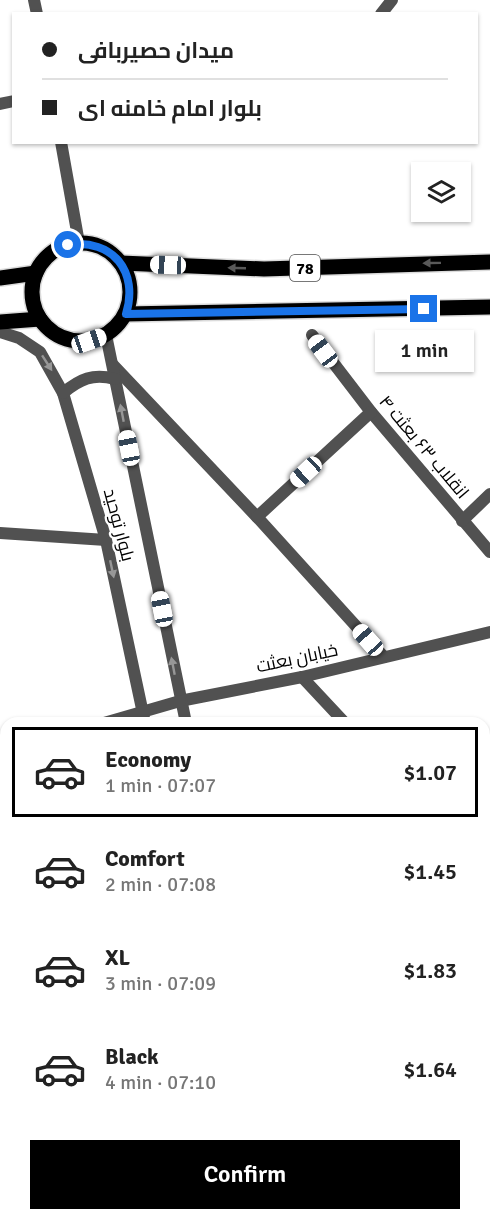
<!DOCTYPE html>
<meta charset="utf-8">
<style>
:root{--surface:#fff;--page:#f6f6f6;--text:#222;--muted:#767676;--line:#e0e0e0;--accent:#000}
body{margin:0;font-family:Signika,Cairo,sans-serif;background:var(--page);color:var(--text);height:100vh;display:flex;flex-direction:column;font-size:22px;white-space:nowrap}
*{box-sizing:border-box;margin:0}
p{font-size:20px;color:var(--muted)}
.icon{flex:none;width:33px;height:33px;fill:none;stroke:currentColor;stroke-width:2;stroke-linecap:round;stroke-linejoin:round}
.map{position:relative;flex:1;overflow:hidden}
.drawer{position:absolute;left:0px;top:717px;width:490px;height:504px;display:flex;flex-direction:column;background:var(--surface);border-radius:18px 18px 0 0;box-shadow:0 2px 4px #0004}
.drawer>*{flex:none}
.banner{position:absolute;left:12px;top:12px;width:466px;height:132px;border-radius:0px;box-shadow:0 2px 4px #0004;display:grid;align-content:center;height:132px;padding:0 30px;background:var(--surface)}
.buttons{position:absolute;left:411px;top:162px;display:grid;gap:12px}
.buttons a{display:grid;place-items:center;width:60px;height:60px;border-radius:0px;background:var(--surface);box-shadow:0 2px 4px #0004;font-size:30px}
.end{position:absolute;width:27px;height:27px;margin:-14px;border:8px solid #1a73e8;background:#fff;box-shadow:0 0 0 3px #fff}
.from{border-radius:50%}
.bubble{position:absolute;height:42px;border-radius:0px;background:var(--surface);box-shadow:0 2px 4px #0004;font-size:20px;font-weight:600;line-height:42px;text-align:center}
.car{position:absolute;width:18px;height:36px;margin:-18px -9px;border-radius:8px;box-shadow:0 0 4px 2px #0007;background:linear-gradient(#fff 24%,#345 0 40%,#fff 0 76%,#345 0 86%,#fff 0)}
.banner b{display:flex;align-items:center;gap:21px;height:57px;font-size:22px}
.banner b+b{border-top:2px solid var(--line)}
.banner i{width:15px;height:15px;background:var(--text)}
ul{padding:10px 0 0;list-style:none}
li{display:flex;align-items:center;gap:18px;height:90px;margin:0 12px 9px;padding:0 18px;border:3px solid transparent;border-radius:0px}
li div{flex:1}
li b{display:block;font-size:22px}
li em{font-style:normal;font-weight:600}
li.selected{border-color:var(--accent)}
li>.icon{width:54px;height:54px;stroke-width:1.5}
.action{display:flex;gap:12px;margin-top:auto;padding:12px 30px}
.action a{flex:1;height:69px;border-radius:0px;background:var(--accent);color:#fff;font-size:24px;font-weight:600;line-height:69px;text-align:center}
.map>svg:first-child{display:block}
.lines{fill:none;stroke-linecap:round;stroke-linejoin:round}
.primary-casing{stroke:#dbdbdb;stroke-width:18}
.minor{stroke:#515151;stroke-width:12}
.tertiary{stroke:#515151;stroke-width:12}
.primary{stroke:#000;stroke-width:15}
.oneway{fill:#595959}
.oneway2{fill:#979797}
.route{stroke:#1a73e8;stroke-width:8}
.labels{text-anchor:middle;stroke-width:4.5;stroke-linejoin:round;paint-order:stroke}
.shield{fill:#fff;stroke:#4c4c4c;stroke-width:1.5}
.shield-label{font-size:16px;font-weight:bold;fill:#000}
.street-label{font-size:18px;fill:#000;stroke:#fff}
</style>
<div class="map">
<svg width="490" height="1221" viewBox="0 0 490 1221">
<rect width="100%" height="100%" fill="#fff"/>
<g class="lines">
<defs>
<g id="primary">
<circle cx="81" cy="292" r="49"/>
<path d="M121 263 264 269 490 262"/>
<path d="M0 278 36 273"/>
<path d="M126 314 490 307"/>
<path d="M0 322 40 319"/>
</g>
</defs>
<use href="#primary" class="primary-casing"/>
<g class="minor">
<path d="M34 0 37 14"/>
<path d="M381 14 392 0"/>
<path d="M0 104 14 101"/>
<path d="M61 142 79 243"/>
<path d="M312 335 371 412 490 552"/>
<path d="M113 365 257 517 384 657"/>
<path d="M257 517 371 412"/>
<path d="M462 521 490 494"/>
<path d="M0 533 106 540"/>
<path d="M302 677 345 723"/>
<path d="M180 701 302 677 490 632"/>
<path d="M0 824 6 826"/>
<path d="M484 872 490 878"/>
<path d="M484 1065 490 1058"/>
<path d="M0 1069 6 1071"/>
<path d="M484 1094 490 1099"/>
<path d="M388 1215 395 1221"/>
</g>
<g class="tertiary">
<path d="M0 332 19 338 40 352 63 393 106 540 145 723"/>
<path d="M106 335 186 723"/>
<path d="M63 393C80 379 93 373 115 379"/>
<path d="M104 723 180 701"/>
<path d="M0 751 6 749"/>
<path d="M257 1215 258 1221"/>
<path d="M298 1215 299 1221"/>
</g>
<use href="#primary" class="primary"/>
</g>
<defs><path id="oneway-solid" d="M-6-.8H1V-3.2L6.5 0L1 3.2V.8H-6Z" transform="scale(1.5)"/></defs>
<g class="oneway">
<use href="#oneway-solid" transform="translate(432 263) rotate(179)"/>
<use href="#oneway-solid" transform="translate(237 268) rotate(-178)"/>
</g>
<g class="oneway2">
<use href="#oneway-solid" transform="translate(47 363) rotate(57)"/>
<use href="#oneway-solid" transform="translate(122 413) rotate(-101)"/>
<use href="#oneway-solid" transform="translate(112 569) rotate(78)"/>
<use href="#oneway-solid" transform="translate(173 666) rotate(-101)"/>
</g>
<g class="lines">
<path class="route" d="M68 245C113 238 139 272 126 314L424 309"/>
</g>
<g class="labels">
<rect class="shield" x="290" y="255" width="30" height="26" rx="4.5"/>
<g class="shield-label">
<text x="305" y="274">78</text>
</g>
<g class="street-label">
<text transform="translate(424 447) rotate(50)" y="6">انقلاب ۶۳ بعثت ۴</text>
<text transform="translate(119 525) rotate(75)" y="6">بلوار توحید</text>
<text transform="translate(297 658) rotate(-12)" y="6">خیابان بعثت</text>
</g>
</g>
</svg>
<div class="buttons">
<a><svg class="icon" aria-label="layers" viewBox="0 0 24 24"><path d="M12 4l9 5-9 5-9-5zM3 14l9 5 9-5"/></svg></a>
</div>
<i class="end from" style="left:68px;top:245px"></i>
<i class="end" style="left:424px;top:309px"></i>
<div class="bubble" style="left:375px;top:330px;width:99px">1 min</div>
<i class="car" style="left:168px;top:265px;rotate:272deg"></i>
<i class="car" style="left:89px;top:341px;rotate:71deg"></i>
<i class="car" style="left:323px;top:351px;rotate:323deg"></i>
<i class="car" style="left:129px;top:448px;rotate:349deg"></i>
<i class="car" style="left:306px;top:472px;rotate:227deg"></i>
<i class="car" style="left:162px;top:609px;rotate:349deg"></i>
<i class="car" style="left:368px;top:640px;rotate:318deg"></i>
<div class="banner">
<b><i class="from"></i>میدان حصیربافی</b>
<b><i></i>بلوار امام خامنه ای</b>
</div>
<section class="drawer">
<ul>
<li class="selected"><svg class="icon" aria-label="car" viewBox="0 0 24 24"><path d="M5 17H2v-5l4-1 3-4h7l3 4 3 1v5h-3M9 17h6M6 11h13"/><circle cx="7" cy="17" r="2"/><circle cx="17" cy="17" r="2"/></svg><div><b>Economy</b><p>1 min · 07:07</p></div><em>$1.07</em></li>
<li><svg class="icon" aria-label="car" viewBox="0 0 24 24"><path d="M5 17H2v-5l4-1 3-4h7l3 4 3 1v5h-3M9 17h6M6 11h13"/><circle cx="7" cy="17" r="2"/><circle cx="17" cy="17" r="2"/></svg><div><b>Comfort</b><p>2 min · 07:08</p></div><em>$1.45</em></li>
<li><svg class="icon" aria-label="car" viewBox="0 0 24 24"><path d="M5 17H2v-5l4-1 3-4h7l3 4 3 1v5h-3M9 17h6M6 11h13"/><circle cx="7" cy="17" r="2"/><circle cx="17" cy="17" r="2"/></svg><div><b>XL</b><p>3 min · 07:09</p></div><em>$1.83</em></li>
<li><svg class="icon" aria-label="car" viewBox="0 0 24 24"><path d="M5 17H2v-5l4-1 3-4h7l3 4 3 1v5h-3M9 17h6M6 11h13"/><circle cx="7" cy="17" r="2"/><circle cx="17" cy="17" r="2"/></svg><div><b>Black</b><p>4 min · 07:10</p></div><em>$1.64</em></li>
</ul>
<div class="action"><a>Confirm</a></div>
</section>
</div>
